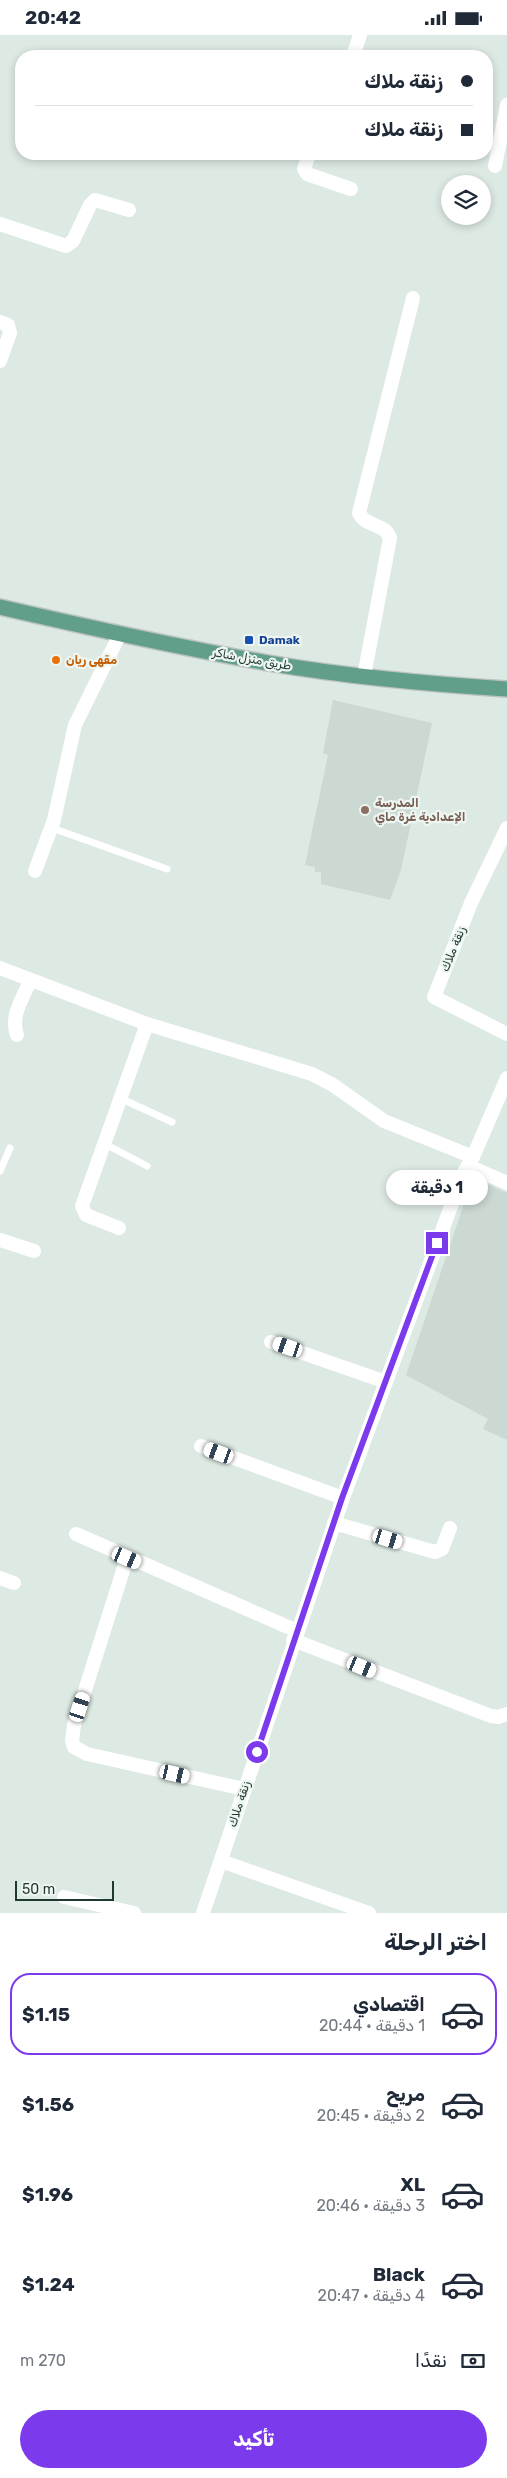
<!DOCTYPE html>
<html lang="ar">
<meta charset="utf-8">
<style>
:root{--surface:#fff;--page:#f2f2f3;--text:#1f2937;--muted:#747a83;--line:#e0e1e3;--accent:#7c3aed}
body{margin:0;font-family:Rubik,"Noto Sans Arabic",sans-serif;background:var(--page);color:var(--text);direction:rtl;height:100vh;display:flex;flex-direction:column;font-size:19px;white-space:nowrap}
*{box-sizing:border-box;margin:0}
p{font-size:16px;color:var(--muted)}
.icon{flex:none;width:28px;height:28px;fill:none;stroke:currentColor;stroke-width:2;stroke-linecap:round;stroke-linejoin:round}
.map{position:relative;height:1878px;overflow:hidden;direction:ltr}
.sheet{display:flex;flex-direction:column;background:var(--surface);flex:1}
.sheet>*{flex:none}
.top-card{position:absolute;left:15px;top:15px;width:478px;height:110px;border-radius:20px;box-shadow:0 2px 8px #0003;direction:rtl;display:grid;align-content:center;height:110px;padding:0 20px;background:var(--surface)}
.fabs{position:absolute;left:441px;top:140px;display:grid;gap:10px}
.fabs a{display:grid;place-items:center;width:50px;height:50px;border-radius:50%;background:var(--surface);box-shadow:0 2px 8px #0003;font-size:25px}
.scale{position:absolute;left:15px;bottom:12px;width:99px;box-sizing:border-box;padding-left:5px;border:2px solid #1f3830;border-top:0;font-size:14px;line-height:18px;white-space:nowrap;color:#1f3830;-webkit-text-stroke:4px #edf6f1;paint-order:stroke}
.end{position:absolute;width:22px;height:22px;margin:-11px;border:6px solid #7c3aed;background:#fff;box-shadow:0 0 0 2px #fff}
.from{border-radius:50%}
.bubble{position:absolute;height:35px;border-radius:18px;background:var(--surface);box-shadow:0 2px 8px #0003;font-size:16px;font-weight:700;line-height:35px;text-align:center;direction:rtl}
.car{position:absolute;width:15px;height:30px;margin:-15px -8px;border-radius:6px;box-shadow:0 0 4px 1px #0007;background:linear-gradient(#fff 24%,#345 0 40%,#fff 0 76%,#345 0 86%,#fff 0)}
.top-card b{display:flex;align-items:center;gap:18px;height:48px;font-size:19px}
.top-card b+b{border-top:1px solid var(--line)}
.top-card i{width:12px;height:12px;background:var(--text)}
ul{padding:0;list-style:none}
li{display:flex;align-items:center;gap:15px;height:82px;margin:0 10px 8px;padding:0 10px;border:2px solid transparent;border-radius:20px}
li div{flex:1}
li b{display:block;font-size:19px}
li em{font-style:normal;font-weight:700}
li.current{border-color:var(--accent)}
li>.icon{width:45px;height:45px;stroke-width:1.5}
h2{padding:0 20px;font-size:22px;line-height:60px}
.pay{display:flex;align-items:center;gap:12px;height:55px;padding:0 20px;font-size:19px}
.pay p{margin-inline-start:auto}
.primary-button{display:flex;gap:10px;margin-top:auto;padding:10px 20px}
.primary-button a{flex:1;height:58px;border-radius:30px;background:var(--accent);color:#fff;font-size:20px;font-weight:700;line-height:58px;text-align:center}
.status{display:flex;justify-content:space-between;align-items:center;height:35px;padding:0 25px;background:var(--surface);direction:ltr}
.status svg{height:14px;fill:currentColor}
.map>svg:first-child{display:block}
.built{fill:#cbd9d2}
.lines{fill:none;stroke-linecap:round;stroke-linejoin:round}
.primary-casing{stroke:#bcc3c1;stroke-width:18}
.service{stroke:#fff;stroke-width:7}
.minor{stroke:#fff;stroke-width:14}
.primary{stroke:#619f8b;stroke-width:15}
.route{stroke:#7c3aed;stroke-width:6}
.transit-dot{fill:#1a4fb4;stroke:#edf6f1;stroke-width:2}
.food-dot{fill:#e8710a;stroke:#edf6f1;stroke-width:2}
.education-dot{fill:#8d6e63;stroke:#edf6f1;stroke-width:2}
.labels{text-anchor:middle;stroke-width:4.5;stroke-linejoin:round;paint-order:stroke}
.transit-label{font-size:12px;font-weight:bold;fill:#164399;stroke:#edf6f1;text-anchor:start}
.street-label{font-size:12px;fill:#1f3830;stroke:#edf6f1}
.food-label{font-size:12px;font-weight:bold;fill:#c56008;stroke:#edf6f1;text-anchor:start}
.education-label{font-size:12px;font-weight:bold;fill:#785e54;stroke:#edf6f1;text-anchor:start}
</style>
<div class="status"><b>20:42</b><svg viewBox="0 0 49 12"><path d="M0 12V9h3v3zM5 12V6h3v6zM10 12V3h3v9zM15 12V0h3v12zM26 1h20v11H26zM47 4h2v5h-2z"/></svg></div>
<div class="map">
<svg width="507" height="1878" viewBox="0 0 507 1878">
<rect width="100%" height="100%" fill="#dde9e3"/>
<g class="built">
<path d="M333 665 432 688 401 835 390 865 321 849V837H315V832L305 830 328 720 323 718Z"/>
<path d="M483 1147 507 1158V1405L483 1394 488 1384 406 1340 469 1154Z"/>
</g>
<g class="lines">
<defs>
<path id="primary" d="M0 572C91 593 182 613 274 629 351 642 429 649 507 654"/>
</defs>
<use href="#primary" class="primary-casing"/>
<g class="service">
<path d="M52 793 167 834"/>
<path d="M122 1064 172 1087"/>
<path d="M105 1109 147 1131"/>
<path d="M0 1136 10 1113"/>
</g>
<g class="minor">
<path d="M353 21 360 0"/>
<path d="M309 119 304 134 307 139 351 154"/>
<path d="M495 131 507 70"/>
<path d="M0 189 66 211 73 206 90 170 95 165 129 175"/>
<path d="M0 287 8 290 10 298 0 326"/>
<path d="M364 641 390 503C385 488 365 492 359 478L413 263"/>
<path d="M507 793 471 868 434 962 507 999"/>
<path d="M35 836 54 785 75 690 120 599"/>
<path d="M0 933 147 989 312 1039 333 1050 384 1086 473 1122"/>
<path d="M17 1000C10 981 23 963 30 946"/>
<path d="M468 1131 507 1148"/>
<path d="M119 1193 86 1180 82 1171 147 989"/>
<path d="M0 1205 34 1216"/>
<path d="M271 1307 386 1347"/>
<path d="M201 1411 343 1463"/>
<path d="M334 1488 435 1517 442 1514 450 1493"/>
<path d="M76 1499 297 1596"/>
<path d="M127 1523 74 1690 72 1706 74 1712 87 1719 244 1754"/>
<path d="M0 1543 14 1548"/>
<path d="M293 1605 491 1681 498 1682 507 1679"/>
<path d="M221 1826 369 1878"/>
<path d="M64 1862 134 1878"/>
<path d="M203 1878 343 1463 463 1139 473 1122 507 1043"/>
</g>
<use href="#primary" class="primary"/>
</g>
<g class="lines">
<path class="route" d="M257 1717 342 1463 437 1208"/>
</g>
<rect class="transit-dot" x="244" y="600" width="10" height="10" rx="2.5"/>
<circle class="food-dot" cx="56" cy="625" r="5"/>
<circle class="education-dot" cx="365" cy="775" r="5"/>
<g class="labels">
<g class="transit-label">
<text x="259" y="609">Damak</text>
</g>
<g class="street-label">
<text transform="translate(252 624) rotate(10)" y="4">طريق منزل شاكر</text>
<text transform="translate(453 914) rotate(-68)" y="4">زنقة ملاك</text>
<text transform="translate(239 1769) rotate(-72)" y="4">زنقة ملاك</text>
</g>
<g class="food-label">
<text x="66" y="629">مقهى ريان</text>
</g>
<g class="education-label">
<text x="375" y="772">المدرسة<tspan x="375" dy="14">الإعدادية غرة ماي</tspan></text>
</g>
</g>
</svg>
<div class="fabs">
<a><svg class="icon" aria-label="layers" viewBox="0 0 24 24"><path d="M12 4l9 5-9 5-9-5zM3 14l9 5 9-5"/></svg></a>
</div>
<div class="scale">50 m</div>
<i class="end from" style="left:257px;top:1717px"></i>
<i class="end" style="left:437px;top:1208px"></i>
<div class="bubble" style="left:386px;top:1135px;width:102px">1 دقيقة</div>
<i class="car" style="left:288px;top:1312px;rotate:289deg"></i>
<i class="car" style="left:219px;top:1418px;rotate:290deg"></i>
<i class="car" style="left:388px;top:1504px;rotate:107deg"></i>
<i class="car" style="left:127px;top:1523px;rotate:113deg"></i>
<i class="car" style="left:362px;top:1632px;rotate:112deg"></i>
<i class="car" style="left:80px;top:1672px;rotate:18deg"></i>
<i class="car" style="left:175px;top:1739px;rotate:103deg"></i>
<div class="top-card">
<b><i class="from"></i>زنقة ملاك</b>
<b><i></i>زنقة ملاك</b>
</div>
</div>
<section class="sheet">
<h2>اختر الرحلة</h2>
<ul>
<li class="current"><svg class="icon" aria-label="car" viewBox="0 0 24 24"><path d="M5 17H2v-5l4-1 3-4h7l3 4 3 1v5h-3M9 17h6M6 11h13"/><circle cx="7" cy="17" r="2"/><circle cx="17" cy="17" r="2"/></svg><div><b>اقتصادي</b><p>1 دقيقة · 20:44</p></div><em>$1.15</em></li>
<li><svg class="icon" aria-label="car" viewBox="0 0 24 24"><path d="M5 17H2v-5l4-1 3-4h7l3 4 3 1v5h-3M9 17h6M6 11h13"/><circle cx="7" cy="17" r="2"/><circle cx="17" cy="17" r="2"/></svg><div><b>مريح</b><p>2 دقيقة · 20:45</p></div><em>$1.56</em></li>
<li><svg class="icon" aria-label="car" viewBox="0 0 24 24"><path d="M5 17H2v-5l4-1 3-4h7l3 4 3 1v5h-3M9 17h6M6 11h13"/><circle cx="7" cy="17" r="2"/><circle cx="17" cy="17" r="2"/></svg><div><b>XL</b><p>3 دقيقة · 20:46</p></div><em>$1.96</em></li>
<li><svg class="icon" aria-label="car" viewBox="0 0 24 24"><path d="M5 17H2v-5l4-1 3-4h7l3 4 3 1v5h-3M9 17h6M6 11h13"/><circle cx="7" cy="17" r="2"/><circle cx="17" cy="17" r="2"/></svg><div><b>Black</b><p>4 دقيقة · 20:47</p></div><em>$1.24</em></li>
</ul>
<div class="pay"><svg class="icon" aria-label="cash" viewBox="0 0 24 24"><path d="M3 7h18v10H3z"/><circle cx="12" cy="12" r="2"/></svg>نقدًا<p>270 m</p></div>
<div class="primary-button"><a>تأكيد</a></div>
</section>
